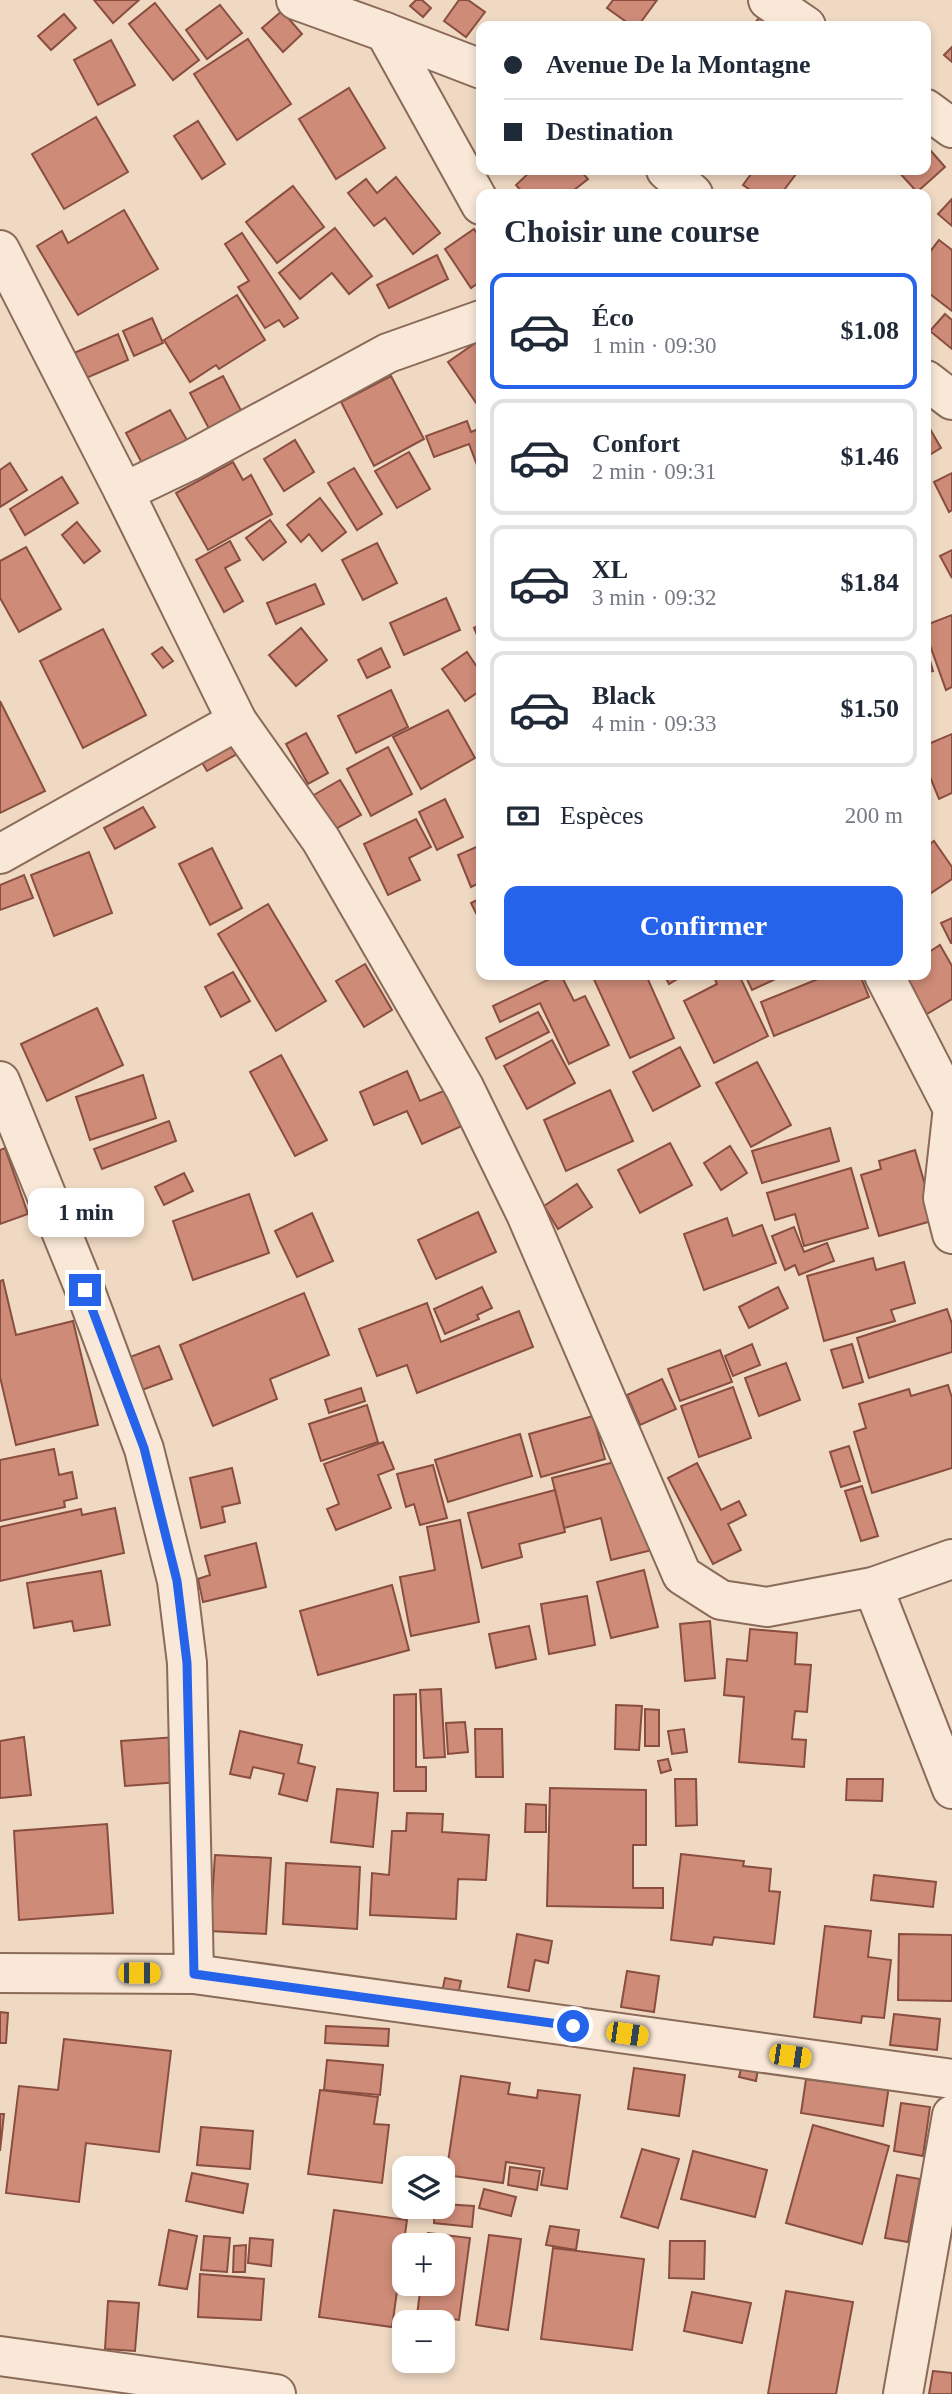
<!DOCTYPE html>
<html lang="fr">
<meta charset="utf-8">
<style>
:root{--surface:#fff;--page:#f6f6f7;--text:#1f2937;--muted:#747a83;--line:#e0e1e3;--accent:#2563eb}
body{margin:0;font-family:"Times New Roman",serif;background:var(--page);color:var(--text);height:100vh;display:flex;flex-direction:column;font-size:26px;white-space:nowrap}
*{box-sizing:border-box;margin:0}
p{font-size:23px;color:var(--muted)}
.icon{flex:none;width:38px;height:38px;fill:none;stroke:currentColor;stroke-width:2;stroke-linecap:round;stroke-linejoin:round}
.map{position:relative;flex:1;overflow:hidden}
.panel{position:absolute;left:476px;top:189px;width:455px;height:791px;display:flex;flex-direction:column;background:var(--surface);border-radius:14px;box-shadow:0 4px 10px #0003}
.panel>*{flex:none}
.hud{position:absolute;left:476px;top:21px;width:455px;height:154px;border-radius:14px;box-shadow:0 4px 10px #0003;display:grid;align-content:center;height:154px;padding:0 28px;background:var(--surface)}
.fabs{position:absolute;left:392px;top:2156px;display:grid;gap:14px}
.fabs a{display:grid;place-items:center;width:63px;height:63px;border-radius:14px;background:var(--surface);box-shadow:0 4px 10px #0003;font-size:35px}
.end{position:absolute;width:32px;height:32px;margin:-16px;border:9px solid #2563eb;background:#fff;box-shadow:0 0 0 4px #fff}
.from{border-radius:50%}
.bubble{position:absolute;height:49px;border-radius:14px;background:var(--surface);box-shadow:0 4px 10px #0003;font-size:23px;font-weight:700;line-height:49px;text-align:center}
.car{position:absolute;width:21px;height:42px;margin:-21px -10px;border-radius:9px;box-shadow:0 0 5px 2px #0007;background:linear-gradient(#f5c518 24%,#345 0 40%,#f5c518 0 76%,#345 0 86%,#f5c518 0)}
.hud b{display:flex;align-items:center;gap:24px;height:66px;font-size:26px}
.hud b+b{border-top:2px solid var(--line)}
.hud i{width:18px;height:18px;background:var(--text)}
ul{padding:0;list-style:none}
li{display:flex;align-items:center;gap:21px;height:116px;margin:0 14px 10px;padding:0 14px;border:4px solid var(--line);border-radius:14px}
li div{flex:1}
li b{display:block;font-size:26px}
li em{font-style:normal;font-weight:700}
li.on{border-color:var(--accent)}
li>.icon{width:63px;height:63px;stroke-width:1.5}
h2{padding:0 28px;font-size:32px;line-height:84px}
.pay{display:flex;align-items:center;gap:18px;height:77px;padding:0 28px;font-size:26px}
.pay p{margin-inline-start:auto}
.cta{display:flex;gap:14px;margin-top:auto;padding:14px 28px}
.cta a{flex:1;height:80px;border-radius:14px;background:var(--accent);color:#fff;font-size:28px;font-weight:700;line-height:80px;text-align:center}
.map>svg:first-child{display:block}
.building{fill:#ce8b78;stroke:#894e3f;stroke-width:2}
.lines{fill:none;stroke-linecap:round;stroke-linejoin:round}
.minor-casing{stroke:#8a6a59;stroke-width:42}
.minor{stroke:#f9e8d7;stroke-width:38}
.route{stroke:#2563eb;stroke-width:9}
</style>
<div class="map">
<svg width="952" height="2394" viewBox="0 0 952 2394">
<rect width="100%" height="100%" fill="#efd9c3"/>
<g class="building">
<path d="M94 0H139L113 23Z"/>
<path d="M416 0H422L431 8 423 17 410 6Z"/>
<path d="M459 0H468L485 12 466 37 444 21Z"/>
<path d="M613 0H657L638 26H632L607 8Z"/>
<path d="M155 3 199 60 173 80 129 24Z"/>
<path d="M220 5 242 33 207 59 186 30Z"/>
<path d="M767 9 787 26H752Z"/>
<path d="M282 11 302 34 283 52 262 28Z"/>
<path d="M64 14 76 28 51 50 38 36Z"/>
<path d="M248 39 291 104 237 140 194 74Z"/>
<path d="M111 40 135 85 98 105 74 60Z"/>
<path d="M952 47V62L944 55Z"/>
<path d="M349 88 385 148 336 179 299 119Z"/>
<path d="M96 117 128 172 64 209 32 154Z"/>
<path d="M198 121 225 164 202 179 174 136Z"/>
<path d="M931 151 945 167 917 192 897 170H926V155Z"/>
<path d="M532 170H580L588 179 569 194H524L516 185Z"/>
<path d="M754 170H799L781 194H756L743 185Z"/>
<path d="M396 177 440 233 413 254 385 218 374 226 348 193 366 179 377 193Z"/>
<path d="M293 186 324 227 277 263 246 222Z"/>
<path d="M952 199V226L938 214Z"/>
<path d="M124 210 158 269 78 315 37 246 62 231 68 243Z"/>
<path d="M335 228 372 276 349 294 332 273 300 299 279 273Z"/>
<path d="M474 229 481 240V281L471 288 445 249Z"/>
<path d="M242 233 298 318 284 327 279 320 265 328 238 287 249 281 225 244Z"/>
<path d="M939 240 952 250V311L926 291V257Z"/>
<path d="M437 255 448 279 389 308 377 285Z"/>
<path d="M237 295 265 340 219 369 216 365 190 382 164 340Z"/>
<path d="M945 314 952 320V349L930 331Z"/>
<path d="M152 318 163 343 134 356 123 331Z"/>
<path d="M118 334 128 360 84 379 74 353Z"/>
<path d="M481 339V410L448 362Z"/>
<path d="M223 376 246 420 214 438 190 393Z"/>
<path d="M391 376 424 439 374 466 341 402Z"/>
<path d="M170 410 187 440 143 465 126 433Z"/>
<path d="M467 421 471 432 481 428 480 473 469 444 434 457 426 436Z"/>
<path d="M926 422 941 448 926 457Z"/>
<path d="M295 440 314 472 284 491 264 459Z"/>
<path d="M409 452 430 489 397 508 375 471Z"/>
<path d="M233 462 243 480 251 475 272 514 208 550 176 493Z"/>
<path d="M10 463 27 490 0 507V470Z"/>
<path d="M354 468 382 514 357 530 328 483Z"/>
<path d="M952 473V510L949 512 934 482Z"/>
<path d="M62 477 78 503 25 535 10 509Z"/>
<path d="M320 498 346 532 322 551 309 534 301 542 287 525Z"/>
<path d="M270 520 286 542 263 560 246 538Z"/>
<path d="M77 522 100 551 84 563 62 535Z"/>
<path d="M230 541 240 560 225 568 243 601 224 612 196 560Z"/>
<path d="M377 543 397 583 363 600 342 560Z"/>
<path d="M26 547 61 609 19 632 0 598V561Z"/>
<path d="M952 550V578L940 556Z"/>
<path d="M315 584 324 604 276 624 267 603Z"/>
<path d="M446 598 460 630 404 655 390 623Z"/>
<path d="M952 615V687L946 690 926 634V625Z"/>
<path d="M481 624V644L474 628Z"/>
<path d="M301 628 327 660 296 686 269 655Z"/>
<path d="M103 629 146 715 83 748 40 661Z"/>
<path d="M162 647 173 661 163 668 152 654Z"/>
<path d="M926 647 933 671 926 673Z"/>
<path d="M381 648 390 667 367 678 358 660Z"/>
<path d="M467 652 481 673V690L465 701 442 669Z"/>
<path d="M391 690 408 727 356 753 338 716Z"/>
<path d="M0 701 45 791 0 813Z"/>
<path d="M448 710 475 758 421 789 393 737Z"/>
<path d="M306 733 328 773 308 784 286 744Z"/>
<path d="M952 734V793L939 799 926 767V745Z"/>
<path d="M238 738 244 750 207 771 200 759Z"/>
<path d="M388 747 412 794 371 816 347 769Z"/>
<path d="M340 780 361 815 332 831 312 796Z"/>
<path d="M445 799 463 837 437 850 419 812Z"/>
<path d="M143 807 155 827 115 849 104 828Z"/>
<path d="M416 819 431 847 409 858 420 880 388 895 364 844Z"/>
<path d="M934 841 952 867V879L928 895 926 892V847Z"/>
<path d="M481 845V882L471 887 458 855Z"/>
<path d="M212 848 242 908 210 925 179 864Z"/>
<path d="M89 852 112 913 54 936 31 875Z"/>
<path d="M24 875 33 898 0 910V885Z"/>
<path d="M481 898V923L471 903Z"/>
<path d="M268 904 326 1001 276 1031 218 934Z"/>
<path d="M952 918V943H951L941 923Z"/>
<path d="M940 945 952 966V999L927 1014 903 975H926V954Z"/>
<path d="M365 964 392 1010 364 1027 336 981Z"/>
<path d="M233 972 250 1001 221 1017 205 987Z"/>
<path d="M558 975H561L574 1001 585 996 609 1045 569 1064 540 1003 500 1022 493 1006Z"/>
<path d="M592 975H646L674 1038 630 1058Z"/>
<path d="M664 975H684L669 984Z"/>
<path d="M713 975H739L768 1036 714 1063 684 1001 717 984Z"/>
<path d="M745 975H784L752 990Z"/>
<path d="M828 975H860L869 997 774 1036 761 1002Z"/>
<path d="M97 1008 123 1065 47 1101 21 1044Z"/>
<path d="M538 1012 549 1032 496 1059 486 1038Z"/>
<path d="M552 1040 575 1083 527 1109 504 1066Z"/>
<path d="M680 1047 700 1086 653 1111 633 1072Z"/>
<path d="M281 1055 327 1140 295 1156 250 1072Z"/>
<path d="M757 1062 791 1125 751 1147 716 1083Z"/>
<path d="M407 1071 420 1101 448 1089 464 1125 422 1144 407 1111 374 1125 360 1092Z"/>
<path d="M143 1075 156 1118 90 1140 76 1097Z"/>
<path d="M610 1090 633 1141 566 1171 544 1120Z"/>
<path d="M169 1121 176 1141 102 1169 94 1149Z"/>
<path d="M830 1128 839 1161 762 1183 752 1151Z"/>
<path d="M670 1143 692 1185 640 1213 618 1170Z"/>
<path d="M730 1146 747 1173 721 1190 704 1163Z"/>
<path d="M5 1148 28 1214 0 1224V1150Z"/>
<path d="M915 1150 935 1220 879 1236 861 1175 881 1169 879 1161Z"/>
<path d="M851 1168 868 1228 804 1246 795 1214 775 1220 767 1193Z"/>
<path d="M184 1173 193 1191 164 1205 155 1187Z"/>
<path d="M577 1184 592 1207 558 1229 544 1206Z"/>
<path d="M249 1194 269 1253 193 1280 173 1221Z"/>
<path d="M478 1212 496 1252 436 1279 418 1240Z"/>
<path d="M312 1213 333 1261 297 1277 275 1231Z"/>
<path d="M727 1218 733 1236 762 1225 776 1263 704 1290 684 1234Z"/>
<path d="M794 1227 804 1252 827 1243 834 1261 799 1275 795 1265 785 1270 772 1236Z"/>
<path d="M873 1258 876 1270 904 1262 915 1303 891 1310 895 1321 824 1341 807 1276Z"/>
<path d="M3 1280 16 1335 73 1321 98 1425 16 1445 0 1377V1281Z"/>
<path d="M482 1287 492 1308 477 1315 479 1319 445 1334 434 1309Z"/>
<path d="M778 1287 788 1308 749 1328 739 1307Z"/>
<path d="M304 1293 329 1355 270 1379 277 1399 213 1426 180 1345Z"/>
<path d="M427 1303 441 1342 519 1311 533 1347 417 1393 407 1365 377 1376 359 1329Z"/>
<path d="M947 1309 952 1324V1352L869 1378 857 1338Z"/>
<path d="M752 1344 760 1365 733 1376 725 1356Z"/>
<path d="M852 1344 863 1382 843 1388 831 1350Z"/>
<path d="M159 1346 172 1379 142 1390 130 1357Z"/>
<path d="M720 1350 732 1382 680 1401 668 1369Z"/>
<path d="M786 1363 800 1400 759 1416 745 1378Z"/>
<path d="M662 1379 676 1409 640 1425 627 1395Z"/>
<path d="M948 1385 952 1398V1468L872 1493 854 1432 866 1428 859 1404 909 1389 911 1396Z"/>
<path d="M733 1387 751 1438 699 1457 681 1406Z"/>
<path d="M361 1388 365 1401 329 1413 325 1400Z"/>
<path d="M367 1405 378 1442 321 1461 309 1424Z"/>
<path d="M593 1416 605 1459 541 1477 529 1434Z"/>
<path d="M520 1434 532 1476 448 1502 435 1460Z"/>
<path d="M383 1442 394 1469 378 1475 391 1508 336 1530 327 1509 339 1504 324 1464Z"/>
<path d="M849 1446 860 1481 841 1487 830 1452Z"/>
<path d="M54 1449 59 1475 72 1472 77 1498 64 1501 65 1507 0 1521V1460Z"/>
<path d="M630 1458 652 1550 611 1560 601 1518 564 1528 552 1478Z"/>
<path d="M697 1463 721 1510 739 1501 746 1515 728 1524 741 1550 713 1564 668 1478Z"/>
<path d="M433 1465 447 1518 420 1525 414 1504 406 1507 397 1474Z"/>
<path d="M232 1468 240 1503 222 1507 225 1522 201 1528 190 1478Z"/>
<path d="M862 1486 878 1536 861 1541 845 1491Z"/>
<path d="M555 1490 565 1532 519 1544 522 1557 482 1568 468 1513Z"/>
<path d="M115 1508 124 1553 0 1581V1527L81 1509 82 1515Z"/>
<path d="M460 1520 479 1622 411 1636 400 1577 435 1570 427 1527Z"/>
<path d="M256 1543 266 1587 203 1602 198 1579 210 1575 205 1556Z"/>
<path d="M644 1570 658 1627 611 1638 597 1582Z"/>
<path d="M101 1571 110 1625 74 1631 72 1621 34 1628 27 1583Z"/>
<path d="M392 1585 409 1650 318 1675 300 1611Z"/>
<path d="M587 1596 595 1645 549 1654 541 1604Z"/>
<path d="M710 1621 715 1678 685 1681 680 1624Z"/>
<path d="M529 1626 536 1659 496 1668 489 1634Z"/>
<path d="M750 1629 797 1633 795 1664 811 1665 807 1712 795 1711 792 1739 806 1740 804 1767 739 1762 744 1697 724 1695 727 1659 747 1661Z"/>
<path d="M441 1689 445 1757 424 1758 420 1690Z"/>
<path d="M416 1694V1767H426V1791H394V1695Z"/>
<path d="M616 1705 642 1706 639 1750 615 1749Z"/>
<path d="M645 1709 659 1710V1746H645Z"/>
<path d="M465 1722 468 1752 448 1754 446 1723Z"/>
<path d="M475 1729H502L503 1777H476Z"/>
<path d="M684 1729 687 1752 672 1754 668 1731Z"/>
<path d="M240 1731 302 1745 298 1763 315 1767 307 1801 279 1794 284 1774 253 1767 250 1778 230 1774Z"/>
<path d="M24 1737 31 1795 0 1798V1741Z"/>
<path d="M176 1737 180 1782 125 1786 121 1741Z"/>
<path d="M668 1759 671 1770 661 1773 658 1761Z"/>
<path d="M675 1779H696L697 1825 676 1826Z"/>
<path d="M847 1779H883L882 1801 846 1800Z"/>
<path d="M550 1788 646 1790V1845H633V1888H663V1908L547 1906Z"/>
<path d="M337 1789 378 1793 373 1847 331 1842Z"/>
<path d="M526 1804 546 1805V1832H525Z"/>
<path d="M407 1813 443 1814 442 1832 489 1835 486 1880 458 1879 456 1919 370 1915 372 1873 389 1875 392 1831H406Z"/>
<path d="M107 1824 113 1913 19 1920 14 1831Z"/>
<path d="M681 1854 744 1861 743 1866 771 1869 769 1891 780 1892 774 1944 714 1937 712 1945 671 1940Z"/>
<path d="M215 1855 271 1858 266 1934 210 1931Z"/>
<path d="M286 1863 360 1867 357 1929 283 1924Z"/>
<path d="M874 1875 936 1882 933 1907 871 1900Z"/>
<path d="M825 1926 871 1931 868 1957 891 1960 884 2018 862 2016 861 2023 814 2017Z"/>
<path d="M517 1934 552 1941 548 1963 535 1960 529 1991 508 1987Z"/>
<path d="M899 1934 952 1935V2001L898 2000Z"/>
<path d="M627 1971 659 1976 654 2012 621 2007Z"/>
<path d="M445 1978 461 1981 458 1995 442 1992Z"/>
<path d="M0 2012 8 2013 6 2043H0Z"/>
<path d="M894 2014 940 2019 937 2050 890 2045Z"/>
<path d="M326 2026 389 2029 388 2046 325 2043Z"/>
<path d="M64 2039 171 2051 159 2152 86 2143 79 2202 6 2193 19 2086 58 2090Z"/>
<path d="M327 2060 383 2065 380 2095 324 2090Z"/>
<path d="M742 2065 758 2069 756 2081 739 2077Z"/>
<path d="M634 2068 685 2075 679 2116 628 2109Z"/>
<path d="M830 2070 890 2079 883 2126 801 2113 806 2079 828 2082Z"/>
<path d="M461 2076 510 2083 508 2094 537 2098 538 2090 580 2095 567 2189 541 2185 544 2168 506 2162 503 2183 446 2175Z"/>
<path d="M320 2090 378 2097 374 2124 389 2125 382 2183 308 2174Z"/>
<path d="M901 2103 930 2107 923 2156 894 2151Z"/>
<path d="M0 2114H4L0 2151Z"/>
<path d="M813 2125 889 2146 862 2244 786 2223Z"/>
<path d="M201 2127 253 2131 250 2169 197 2165Z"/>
<path d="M642 2149 679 2159 658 2228 621 2217Z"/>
<path d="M693 2151 767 2170 755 2217 681 2199Z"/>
<path d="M510 2167 540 2171 537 2190 508 2185Z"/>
<path d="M192 2173 248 2184 243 2213 186 2201Z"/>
<path d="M897 2175 920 2179 908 2242 885 2238Z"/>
<path d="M484 2189 516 2197 511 2216 479 2208Z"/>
<path d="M443 2204 474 2206 472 2227 434 2223 435 2207H443Z"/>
<path d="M334 2210 407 2220 392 2327 319 2317Z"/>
<path d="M550 2226 579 2230 576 2250 546 2245Z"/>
<path d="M169 2230 197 2236 187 2289 159 2285Z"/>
<path d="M428 2233 470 2238 459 2320 417 2315 421 2284H443V2245H427Z"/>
<path d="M489 2235 521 2239 508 2330 476 2325Z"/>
<path d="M204 2236 230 2238 227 2272 201 2270Z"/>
<path d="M250 2238 273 2240 271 2266 248 2263Z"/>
<path d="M670 2241H705L704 2279 669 2278Z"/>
<path d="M246 2245 245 2272H233L234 2246Z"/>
<path d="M553 2248 644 2259 632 2350 541 2339Z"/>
<path d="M200 2274 264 2279 261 2320 198 2317Z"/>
<path d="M786 2291 853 2302 836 2394H768Z"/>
<path d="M692 2292 751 2303 742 2343 684 2331Z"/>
<path d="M108 2301 139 2303 135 2351 105 2349Z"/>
<path d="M933 2371 952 2373V2394H929Z"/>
</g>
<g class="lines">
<defs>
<g id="minor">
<path d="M296 0 385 32 481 205"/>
<path d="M768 0 806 26"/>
<path d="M385 32 481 69"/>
<path d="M926 109 952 128"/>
<path d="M666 170 693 194"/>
<path d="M0 250 124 492 237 721 321 840 464 1087 526 1214 682 1575 721 1600 767 1607 873 1587 952 1559"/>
<path d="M926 380 952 400"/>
<path d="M124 492 191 460 388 353 481 320"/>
<path d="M0 854 237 721"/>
<path d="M884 975 952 1107"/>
<path d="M0 1081 85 1290 144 1449 177 1581 187 1663 194 1974"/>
<path d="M952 1116 943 1198 952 1234"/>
<path d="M873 1587 952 1789"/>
<path d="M0 1973 194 1974 952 2079"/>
<path d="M0 2356 276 2394"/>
<path d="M903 2394 952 2115"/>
</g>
</defs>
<use href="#minor" class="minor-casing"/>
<use href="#minor" class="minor"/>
</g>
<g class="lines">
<path class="route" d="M85 1290 144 1448 177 1581 187 1663 194 1974 573 2026"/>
</g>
</svg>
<div class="fabs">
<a><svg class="icon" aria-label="layers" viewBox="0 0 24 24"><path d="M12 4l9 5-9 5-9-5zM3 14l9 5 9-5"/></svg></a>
<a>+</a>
<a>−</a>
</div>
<i class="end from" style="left:573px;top:2026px"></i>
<i class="end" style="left:85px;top:1290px"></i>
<div class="bubble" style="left:28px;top:1188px;width:116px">1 min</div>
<i class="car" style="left:139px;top:1973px;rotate:90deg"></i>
<i class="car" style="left:627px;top:2034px;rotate:98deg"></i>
<i class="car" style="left:790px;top:2056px;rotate:98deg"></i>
<div class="hud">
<b><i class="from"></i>Avenue De la Montagne</b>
<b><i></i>Destination</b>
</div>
<section class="panel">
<h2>Choisir une course</h2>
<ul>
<li class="on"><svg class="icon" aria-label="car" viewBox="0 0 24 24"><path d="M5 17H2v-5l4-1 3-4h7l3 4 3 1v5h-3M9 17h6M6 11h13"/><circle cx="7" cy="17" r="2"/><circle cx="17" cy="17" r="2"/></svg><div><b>Éco</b><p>1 min · 09:30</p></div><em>$1.08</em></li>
<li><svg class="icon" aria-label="car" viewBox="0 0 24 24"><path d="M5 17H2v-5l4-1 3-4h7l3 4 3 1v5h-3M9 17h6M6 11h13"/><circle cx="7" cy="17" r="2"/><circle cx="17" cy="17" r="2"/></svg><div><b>Confort</b><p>2 min · 09:31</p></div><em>$1.46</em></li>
<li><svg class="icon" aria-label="car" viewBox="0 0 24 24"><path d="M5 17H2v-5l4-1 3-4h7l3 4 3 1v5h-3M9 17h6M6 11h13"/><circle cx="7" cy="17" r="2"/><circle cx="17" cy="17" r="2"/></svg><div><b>XL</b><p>3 min · 09:32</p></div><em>$1.84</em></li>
<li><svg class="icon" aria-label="car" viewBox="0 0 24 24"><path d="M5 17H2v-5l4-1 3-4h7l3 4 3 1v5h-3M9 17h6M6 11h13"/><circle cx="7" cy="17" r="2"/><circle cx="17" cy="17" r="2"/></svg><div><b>Black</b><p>4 min · 09:33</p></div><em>$1.50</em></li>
</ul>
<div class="pay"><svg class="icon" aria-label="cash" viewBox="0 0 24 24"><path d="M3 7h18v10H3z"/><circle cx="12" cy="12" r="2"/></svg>Espèces<p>200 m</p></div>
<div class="cta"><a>Confirmer</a></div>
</section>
</div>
